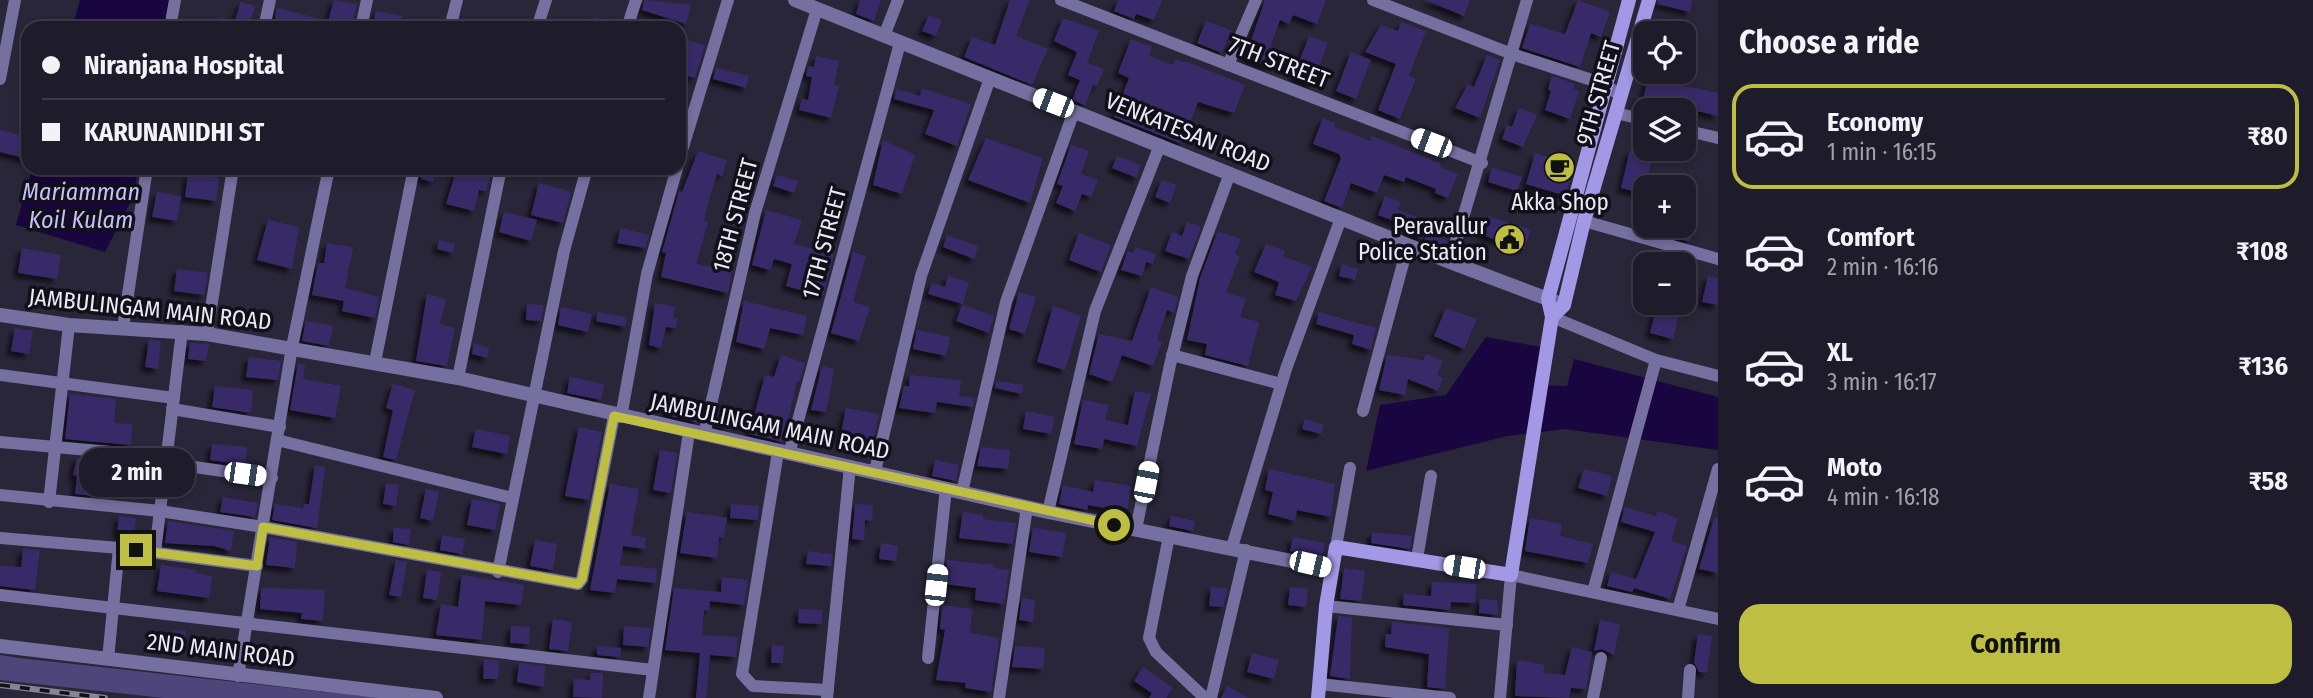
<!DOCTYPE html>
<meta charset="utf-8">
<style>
:root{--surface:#1e1c2a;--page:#2b2936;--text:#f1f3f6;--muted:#a1a1a8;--line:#3c3a47;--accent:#bebf42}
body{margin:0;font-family:"Fira Sans Condensed",sans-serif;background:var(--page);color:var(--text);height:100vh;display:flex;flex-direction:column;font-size:26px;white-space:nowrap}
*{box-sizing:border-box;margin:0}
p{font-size:23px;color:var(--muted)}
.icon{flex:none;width:38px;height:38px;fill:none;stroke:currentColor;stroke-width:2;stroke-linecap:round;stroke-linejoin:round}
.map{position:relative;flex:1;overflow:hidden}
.panel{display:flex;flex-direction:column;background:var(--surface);width:595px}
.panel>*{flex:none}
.guide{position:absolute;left:21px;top:21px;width:665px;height:154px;border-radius:21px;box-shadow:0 4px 10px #0003,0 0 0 2px var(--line);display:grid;align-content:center;height:154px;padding:0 21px;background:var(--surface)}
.buttons{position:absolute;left:1633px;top:21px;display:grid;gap:14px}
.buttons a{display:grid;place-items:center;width:63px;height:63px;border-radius:14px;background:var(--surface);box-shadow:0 4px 10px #0003,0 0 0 2px var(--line);font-size:35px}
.end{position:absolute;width:32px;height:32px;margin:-16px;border:9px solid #bebf42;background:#111;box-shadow:0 0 0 4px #111}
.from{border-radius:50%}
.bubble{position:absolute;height:49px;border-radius:21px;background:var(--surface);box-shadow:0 4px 10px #0003,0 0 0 2px var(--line);font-size:23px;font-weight:700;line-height:49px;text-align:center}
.car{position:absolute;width:21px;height:42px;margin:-21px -10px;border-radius:9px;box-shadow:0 0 5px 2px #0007;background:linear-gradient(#fff 24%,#345 0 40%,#fff 0 76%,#345 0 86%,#fff 0)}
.guide b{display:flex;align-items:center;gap:24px;height:66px;font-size:26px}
.guide b+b{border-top:2px solid var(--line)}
.guide i{width:18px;height:18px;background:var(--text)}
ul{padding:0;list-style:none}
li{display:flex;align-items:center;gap:21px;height:105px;margin:0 14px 10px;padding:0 7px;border:4px solid transparent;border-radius:21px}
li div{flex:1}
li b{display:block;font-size:26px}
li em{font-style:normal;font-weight:700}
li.current{border-color:var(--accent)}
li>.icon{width:63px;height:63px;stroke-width:1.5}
h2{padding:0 21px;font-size:32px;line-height:84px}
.action{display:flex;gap:14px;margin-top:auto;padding:14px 21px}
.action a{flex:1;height:80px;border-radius:21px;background:var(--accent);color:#111;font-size:28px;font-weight:700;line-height:80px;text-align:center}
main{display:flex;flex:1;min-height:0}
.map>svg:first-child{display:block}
.green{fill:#4e467a}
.water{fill:#190540}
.building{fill:#382c68;filter:url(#shadow)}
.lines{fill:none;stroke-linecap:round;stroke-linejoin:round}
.minor{stroke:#7670a0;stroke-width:12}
.tertiary{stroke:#7670a0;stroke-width:14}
.secondary{stroke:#a298e5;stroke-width:14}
.rail-casing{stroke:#868494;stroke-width:6}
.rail{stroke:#111019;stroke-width:3.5;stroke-dasharray:10;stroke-linecap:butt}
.route{stroke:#bebf42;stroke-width:9}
.labels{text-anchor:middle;stroke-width:7;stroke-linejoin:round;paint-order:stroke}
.street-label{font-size:23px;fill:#eae9f6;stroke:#111019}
.poi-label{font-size:23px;fill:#eae9f6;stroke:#111019}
.water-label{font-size:24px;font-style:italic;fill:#c5bff8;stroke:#111019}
</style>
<main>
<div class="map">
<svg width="1718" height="698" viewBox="0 0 1718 698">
<defs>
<filter id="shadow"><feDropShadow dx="-4.5" dy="4.5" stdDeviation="2" flood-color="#0009"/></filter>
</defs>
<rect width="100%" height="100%" fill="#282638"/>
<path class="green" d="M0 655 19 658 379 698H163L0 680Z"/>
<g class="water">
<path d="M80 0H172L168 28H72Z"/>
<path d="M32 168H139L131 201 105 252 16 225Z"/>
<path d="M1486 337 1541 347 1535 385 1567 386 1574 359 1718 397V450L1565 429 1507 436 1366 471 1380 405 1446 395Z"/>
</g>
<g class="building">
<path d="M334 0 357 4 351 28 291 25 290 28H273L277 8 328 21Z"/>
<path d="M645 0 691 5 686 24 642 10Z"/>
<path d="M860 0H881L874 21 856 14Z"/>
<path d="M1010 0H1030L1016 36 1048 49 1032 85 964 57 972 37 995 45Z"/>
<path d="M1118 0H1162L1154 20 1136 14 1134 19 1114 11Z"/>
<path d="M1265 0H1326L1317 24 1293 15 1289 24 1280 20 1270 47 1276 49 1269 67 1245 58Z"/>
<path d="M1425 0H1470L1464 16Z"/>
<path d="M1578 0 1610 12 1601 37 1591 33 1580 67 1522 48 1530 24 1565 34Z"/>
<path d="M1658 0H1692L1690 12 1658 4Z"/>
<path d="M241 2 255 6 248 28H216L220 17 234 22Z"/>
<path d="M376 11 402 16 399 28H372Z"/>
<path d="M929 15 942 20 936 36 922 31Z"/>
<path d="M594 17 619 23 618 28H591Z"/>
<path d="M1063 18 1099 31 1087 63 1104 69 1097 86 1093 85 1085 105 1072 100 1080 80 1068 75 1077 52 1054 41Z"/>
<path d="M1206 21 1231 30 1222 53 1197 43Z"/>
<path d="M1401 22 1426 31 1409 76 1416 79 1400 119 1378 110 1396 64 1365 52 1381 25 1398 31Z"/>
<path d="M1309 36 1328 43 1312 85 1293 78Z"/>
<path d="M1131 39 1152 47 1149 56 1173 65 1175 60 1190 63 1245 85 1234 113 1198 102 1182 144 1114 117 1129 78 1118 73Z"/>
<path d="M687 40 705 45 695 78 679 74V62Z"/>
<path d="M1351 52 1371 60 1356 99 1336 91Z"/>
<path d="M1487 55 1500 60 1480 118 1455 108 1468 84 1474 87Z"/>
<path d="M816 56 839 61 834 85 839 86 831 118 799 110 802 99 808 100 812 77 806 76 807 71 809 66 814 67Z"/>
<path d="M716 68 749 76 746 88 713 79Z"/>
<path d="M1552 76 1575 84 1573 89 1579 91 1570 119 1545 110 1551 91 1548 89Z"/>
<path d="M1648 78 1718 93V116L1672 105 1670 110 1636 109 1638 97 1643 99Z"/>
<path d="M922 88 971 104 957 146 925 134 934 110 894 99 897 89 920 96Z"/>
<path d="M1519 108 1537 115 1523 147 1502 139 1507 125 1512 127Z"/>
<path d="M1323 118 1335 123 1334 127 1370 141 1372 136 1441 164 1440 167 1458 174 1448 198 1435 193 1436 189 1406 177 1404 182 1384 175 1377 193 1351 183 1342 208 1324 201 1341 158 1339 154 1313 144Z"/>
<path d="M0 130 28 137V159L0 152Z"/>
<path d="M986 138 1043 158 1030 203 968 180Z"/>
<path d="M883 140 915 155 902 194 873 185Z"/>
<path d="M1071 145 1089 151 1081 174 1098 180 1091 197 1082 194 1075 211 1056 203 1063 186 1057 184Z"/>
<path d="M1630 150 1652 155 1645 194 1621 188Z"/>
<path d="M698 151 727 160 722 176 717 174 710 196 704 221 708 222 696 264 732 270 728 293 661 277 666 253 662 252 679 191 682 192Z"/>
<path d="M1535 153 1574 165 1566 196 1526 184Z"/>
<path d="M1117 156 1141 165 1137 178 1112 168Z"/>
<path d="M423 168H436L433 182 421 179Z"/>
<path d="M457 168 491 172 486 191 479 190 474 211 446 204Z"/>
<path d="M1492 168 1522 177 1517 191 1488 182Z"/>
<path d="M188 174 219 178 216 201 185 197Z"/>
<path d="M777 175 798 181 794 193 773 186Z"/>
<path d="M1162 180 1177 185 1170 203 1155 197Z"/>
<path d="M539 183 571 192 563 223 531 215Z"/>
<path d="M157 192 181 196 177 221 152 217Z"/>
<path d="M1385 196 1401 202 1398 210 1428 221 1422 239 1408 234 1410 227 1378 215Z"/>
<path d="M1684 206 1697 210 1690 242 1665 235 1667 226H1684Z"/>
<path d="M766 210 802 220 794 244 834 254 823 296 786 286 792 264 774 259 770 270 752 265Z"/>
<path d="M504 212 537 220 531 241 499 232Z"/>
<path d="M1488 216 1531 230 1524 249 1482 235Z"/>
<path d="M268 220 299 227 292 269 257 260Z"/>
<path d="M1187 222 1201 227 1189 259 1165 251 1172 232 1182 236Z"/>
<path d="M621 228 649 235 645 248 617 243Z"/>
<path d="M1220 232 1241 239 1235 254 1240 256 1226 292 1246 299 1240 317 1259 322 1248 366 1205 355 1207 344 1187 340 1200 278 1217 233Z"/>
<path d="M1428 232 1447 240 1445 249 1424 241Z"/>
<path d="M1079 233 1111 245 1101 272 1069 260Z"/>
<path d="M947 235 978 246 974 259 943 247Z"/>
<path d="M439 240 455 244 453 253 437 249Z"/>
<path d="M327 243 353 247 345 288 379 297 375 318 342 311 344 301 312 295 318 263H324Z"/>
<path d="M1266 244 1285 251 1283 256 1312 267 1296 301 1275 295 1279 282 1254 272Z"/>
<path d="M1135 247 1156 254 1153 264 1146 262 1142 276 1121 270 1128 251 1133 253Z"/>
<path d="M22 248 61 255 57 279 18 273Z"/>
<path d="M853 252 866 256 853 302 870 307 859 341 831 333Z"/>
<path d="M1342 264 1358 269 1355 280 1339 276Z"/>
<path d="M177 269 208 273 204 295 174 291Z"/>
<path d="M948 276 969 282 963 304 928 294 932 283 945 287Z"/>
<path d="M1708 276 1718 278V305L1702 302Z"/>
<path d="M1151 287 1178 297 1174 313 1167 310 1157 340 1162 342 1153 366 1122 355 1112 382 1089 374 1099 334 1132 341Z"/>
<path d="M1019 292 1036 297 1025 334 1009 329Z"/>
<path d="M427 294 446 299 440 324 455 328 447 366 416 361Z"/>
<path d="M744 301 807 316 803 335 770 328 764 349 736 342Z"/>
<path d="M655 303 675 307 673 318 678 319 676 328 666 327 661 348 649 345Z"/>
<path d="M1657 303 1681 305 1673 339 1650 333Z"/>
<path d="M527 304 544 305 541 321 526 320Z"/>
<path d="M962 305 994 316 989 333 956 321Z"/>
<path d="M1053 306 1081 316 1065 370 1037 362Z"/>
<path d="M561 307 592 314 588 332 558 325Z"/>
<path d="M1446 308 1477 319 1464 349 1434 336Z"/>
<path d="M598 312 627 317 625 327 596 321Z"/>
<path d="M1319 312 1376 328 1371 350 1352 344 1354 335 1316 324Z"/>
<path d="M306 321 333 326 329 346 302 341Z"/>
<path d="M15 328 33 331 29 354 11 351Z"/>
<path d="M917 330 950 337 946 356 913 349Z"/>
<path d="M149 340 161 341 158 369 145 367Z"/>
<path d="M190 343 209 344 206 361 188 359Z"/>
<path d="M474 343 489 348 487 358 472 354Z"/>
<path d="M1426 354 1443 361 1437 375 1443 378 1438 391 1408 379 1405 395 1379 390 1387 355 1423 360Z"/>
<path d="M781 355 805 363 799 382 797 381 783 442 749 434 765 375 774 377Z"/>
<path d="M249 357 281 361 278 380 246 377Z"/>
<path d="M298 364 305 365 303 379 341 386 335 418 290 410Z"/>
<path d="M822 366 834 369 826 412 811 410Z"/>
<path d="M910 375 961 380 959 396 975 398 973 407 937 402 935 413 899 408 904 386H909Z"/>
<path d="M570 377 604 384 601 400 567 393Z"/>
<path d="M997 381 1024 385 1022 394 995 388Z"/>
<path d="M393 384 415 390 396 460 383 457 393 410 386 408Z"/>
<path d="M215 386 253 390 251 413 212 407Z"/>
<path d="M1135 391 1151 394 1137 446 1104 439 1102 449 1074 444 1083 400 1109 405 1105 420 1128 425Z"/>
<path d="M70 394 116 399 114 423 132 424 131 445 65 439Z"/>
<path d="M668 406 700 412 698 423 666 415Z"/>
<path d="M846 408 879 414 872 445 840 439Z"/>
<path d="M719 409 731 411 727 429 715 426Z"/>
<path d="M1026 411 1055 417 1051 434 1023 429Z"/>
<path d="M1305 419 1324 425 1321 434 1302 429Z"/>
<path d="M579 427 602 432 589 500 565 496Z"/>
<path d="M476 429 510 436 507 454 472 447Z"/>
<path d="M212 444 247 447 245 465 210 460Z"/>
<path d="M981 447 1010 450 1008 469 977 466Z"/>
<path d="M660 450 677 453 671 493 653 490Z"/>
<path d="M77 458 127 462 126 480 109 479 106 497 75 494 77 476 73 475Z"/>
<path d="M935 460 959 465 956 481 932 476Z"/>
<path d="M315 465 325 467 317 528 272 520 275 504 303 508 304 504H309Z"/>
<path d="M1269 469 1335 484 1331 517 1297 510 1295 521 1268 514 1273 492 1265 490Z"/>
<path d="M1584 469 1612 476 1607 496 1578 488Z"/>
<path d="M1095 480 1131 486 1127 512 1088 505 1087 510 1059 504 1063 485 1093 492Z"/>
<path d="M386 483 399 485 396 506 383 504Z"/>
<path d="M610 484 639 489 631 535 646 538 645 549 623 546 620 565 657 569 656 583 617 579 615 593 590 590Z"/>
<path d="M426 489 439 492 433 521 420 518Z"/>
<path d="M223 497 258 503 255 517 220 512Z"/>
<path d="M472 499 500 504 495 530 467 525Z"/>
<path d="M731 504 759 506 758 520 730 518Z"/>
<path d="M855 504 873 505 872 521 865 520 864 540 852 539Z"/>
<path d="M1625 507 1656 516 1657 511 1678 518 1671 541 1687 546 1670 599 1634 588 1632 592 1607 586 1611 572 1636 579 1655 532 1621 522Z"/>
<path d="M687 512 727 518 724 538 719 537 717 558 680 553Z"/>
<path d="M963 512 983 515V519L1016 523 1013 544 959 538Z"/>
<path d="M119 516 136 518 134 537 117 534Z"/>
<path d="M1171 516 1195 521 1193 531 1169 526Z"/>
<path d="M1530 518 1562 524 1560 536 1593 544 1588 563 1525 551Z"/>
<path d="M1714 518H1718V573L1699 569Z"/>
<path d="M168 521 234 531 231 551 214 546 165 543Z"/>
<path d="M394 528 411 529 409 545 393 542Z"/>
<path d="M1033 528 1066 533 1062 557 1029 552Z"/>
<path d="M1372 532 1412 536 1410 549 1371 543Z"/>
<path d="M442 535 465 539 462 554 440 550Z"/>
<path d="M270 537 297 542 295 568 266 565Z"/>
<path d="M1293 537 1325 543 1322 557 1290 551Z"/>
<path d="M535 540 557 544 553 570 530 566Z"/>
<path d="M881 543 898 546 896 561 879 559Z"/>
<path d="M23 549 40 550 35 590 0 586V566L21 567Z"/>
<path d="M808 551 832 554 831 566 806 564Z"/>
<path d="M396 560 407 562 401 597 389 595Z"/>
<path d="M947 560 993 565V568L1009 570 1004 604 975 600 976 588 945 584Z"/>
<path d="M161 565 197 570 196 573 212 576 209 598 157 591Z"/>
<path d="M1344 568 1365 571 1361 601 1340 599Z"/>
<path d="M427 570 441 572 437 600 423 598Z"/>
<path d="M462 575 524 585 521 605 485 601 482 640 436 635 441 604 458 607Z"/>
<path d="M722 577 748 580 744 605 710 601 709 611 704 610 702 635 738 637 736 657 710 655 706 698H696L700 653 665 650 674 588 721 592Z"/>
<path d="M1432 582 1476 584 1475 603 1451 602 1450 610 1403 605 1404 594 1431 596Z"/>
<path d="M1211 587 1228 589 1223 607 1209 606Z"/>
<path d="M1290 587 1308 589 1306 607 1288 605Z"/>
<path d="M261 588 325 590 323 621 301 619 302 613 260 609Z"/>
<path d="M1022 598 1035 600 1033 622 1019 620Z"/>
<path d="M1480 599 1497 600 1498 615 1479 613Z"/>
<path d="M942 605 972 609 970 633 999 638 991 692 965 688 966 683 936 680 945 630 940 629Z"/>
<path d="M799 609 822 610V624L798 623Z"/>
<path d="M1338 616 1352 617 1350 679 1330 676Z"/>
<path d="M553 619 572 622 568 651 549 649Z"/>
<path d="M1600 620 1620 624 1614 655 1602 649 1594 651Z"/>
<path d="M1392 622 1449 628 1445 689 1427 687 1429 654 1385 647 1386 634H1391Z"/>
<path d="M511 626 530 627 529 644 510 643Z"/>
<path d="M624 626 651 628 648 647 623 645Z"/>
<path d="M173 630 186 631 184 648 171 647Z"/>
<path d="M1698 634 1712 636 1707 673 1699 672 1694 662Z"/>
<path d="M772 645 784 646 783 663H771Z"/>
<path d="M597 646 621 648 620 657 597 655Z"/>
<path d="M1015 646 1045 648 1043 669 1012 667Z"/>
<path d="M1572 647 1592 652 1586 689 1571 688 1569 698 1515 696 1517 660 1545 665 1543 673 1565 675Z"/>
<path d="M1252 653 1279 660 1274 679 1247 672Z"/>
<path d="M484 659 499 661 498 679H483Z"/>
<path d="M519 663 545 666 544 687 517 682Z"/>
<path d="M1143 667 1173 688 1166 698H1149L1152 693 1134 681Z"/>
<path d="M591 673H603L602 698 573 697 574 679 590 680Z"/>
<path d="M1227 686 1248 698H1221Z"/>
</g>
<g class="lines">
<g class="minor">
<path d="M1061 0 1482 163"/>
<path d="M1373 0 1512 54 1604 84 1621 96"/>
<path d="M170 28 175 0"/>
<path d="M264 28 270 0"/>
<path d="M361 28 367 0"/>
<path d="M450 28 457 0"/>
<path d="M537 28 546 0"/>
<path d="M627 28 636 0"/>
<path d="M884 36 898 0"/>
<path d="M1228 65 1256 0"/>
<path d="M0 79 15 0"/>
<path d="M1616 113 1645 120"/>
<path d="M1684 130 1718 138"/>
<path d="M679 160 728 0"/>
<path d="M1584 221 1718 259"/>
<path d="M1450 262 1527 0"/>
<path d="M1552 317 1656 360 1718 376"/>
<path d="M123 328 147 168"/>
<path d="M207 334 233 168"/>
<path d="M1172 355 1281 384"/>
<path d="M375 362 414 168"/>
<path d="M0 375 174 398"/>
<path d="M458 378 501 168"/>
<path d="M172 409 280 427"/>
<path d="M1363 411 1408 245"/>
<path d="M621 417 647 274 677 168"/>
<path d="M704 435 755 213 817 9"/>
<path d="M277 440 512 498"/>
<path d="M0 442 166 457"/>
<path d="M778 452 742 674 753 686 828 690"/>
<path d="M789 454 900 43"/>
<path d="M166 463 272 478"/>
<path d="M875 471 921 276 990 78"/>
<path d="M962 492 1006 302 1074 111"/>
<path d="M0 495 160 511 263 527 578 584 582 579 614 416"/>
<path d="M49 502 69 325"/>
<path d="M1048 512 1095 311 1160 145"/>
<path d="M1136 529 1170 365 1192 276 1230 173"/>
<path d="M1169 536 1149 638 1156 652 1205 698"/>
<path d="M0 538 119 548 257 566"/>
<path d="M1232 547 1286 369 1341 218"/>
<path d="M1336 547 1350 468"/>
<path d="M155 552 182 331"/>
<path d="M1417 559 1431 476"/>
<path d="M498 572 564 251 587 168"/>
<path d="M1593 592 1656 360"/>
<path d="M0 595 653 670"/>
<path d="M1326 606 1507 625"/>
<path d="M1678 610 1718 469"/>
<path d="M928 658 946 488"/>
<path d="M108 659 119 548"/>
<path d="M238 676 292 347 329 168"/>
<path d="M1319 684 1450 698"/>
<path d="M649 698 689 432"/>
<path d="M827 698 850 466"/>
<path d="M999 698 1027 507"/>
<path d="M1211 698 1246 550"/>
<path d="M1500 698 1511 575 1718 619"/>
<path d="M1593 698 1601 658"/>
<path d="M1688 698 1690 670"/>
</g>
<g class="tertiary">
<path d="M795 0 1450 262 1564 305"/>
<path d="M0 315 69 325 207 334 458 378 1048 512 1331 569"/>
<path d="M0 646 436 698"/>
</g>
<g class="secondary">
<path d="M1552 317 1564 305 1584 221 1649 0"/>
<path d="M1318 698 1326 606 1336 547 1511 575 1552 317 1548 299 1629 0"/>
</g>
<defs>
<path id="rail" d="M0 685 105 698"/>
</defs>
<use href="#rail" class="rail-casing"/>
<use href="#rail" class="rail"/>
</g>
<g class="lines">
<path class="route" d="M136 550 257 566 263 527 578 584 582 579 614 416 1114 525"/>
</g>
<defs>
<symbol id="cafe-disc" viewBox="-11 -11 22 22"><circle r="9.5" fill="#bebf42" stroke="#111019"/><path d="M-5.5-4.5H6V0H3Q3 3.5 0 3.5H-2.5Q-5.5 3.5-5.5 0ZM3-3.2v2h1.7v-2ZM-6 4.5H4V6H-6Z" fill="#111"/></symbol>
<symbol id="civic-disc" viewBox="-11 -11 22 22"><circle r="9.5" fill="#bebf42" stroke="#111019"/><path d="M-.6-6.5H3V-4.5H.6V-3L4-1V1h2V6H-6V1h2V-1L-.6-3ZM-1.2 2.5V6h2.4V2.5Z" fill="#111"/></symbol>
</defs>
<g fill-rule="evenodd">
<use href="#cafe-disc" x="1542" y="150" width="35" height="35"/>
<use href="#civic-disc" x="1492" y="222" width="35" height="35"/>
</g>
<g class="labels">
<g class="street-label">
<text transform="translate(1279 62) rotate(21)" y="8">7TH STREET</text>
<text transform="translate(1598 93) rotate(-74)" y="8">9TH STREET</text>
<text transform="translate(1188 132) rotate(22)" y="8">VENKATESAN ROAD</text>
<text transform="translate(735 215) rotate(-75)" y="8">18TH STREET</text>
<text transform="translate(824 243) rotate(-75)" y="8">17TH STREET</text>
<text transform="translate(150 309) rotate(6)" y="8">JAMBULINGAM MAIN ROAD</text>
<text transform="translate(770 426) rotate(12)" y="8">JAMBULINGAM MAIN ROAD</text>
<text transform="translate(221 650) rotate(7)" y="8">2ND MAIN ROAD</text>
</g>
<g class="poi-label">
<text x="1560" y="210">Akka Shop</text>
<text x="1487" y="234" text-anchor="end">Peravallur<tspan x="1487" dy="26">Police Station</tspan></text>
</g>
<g class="water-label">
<text x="81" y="200">Mariamman<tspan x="81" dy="28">Koil Kulam</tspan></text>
</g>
</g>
</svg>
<div class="buttons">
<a><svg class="icon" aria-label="locate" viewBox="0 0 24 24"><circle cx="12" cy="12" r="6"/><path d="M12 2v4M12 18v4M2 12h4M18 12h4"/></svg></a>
<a><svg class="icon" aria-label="layers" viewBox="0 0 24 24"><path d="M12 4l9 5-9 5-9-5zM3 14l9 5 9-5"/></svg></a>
<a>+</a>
<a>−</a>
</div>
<i class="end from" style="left:1114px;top:525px"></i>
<i class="end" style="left:136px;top:550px"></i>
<div class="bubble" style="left:79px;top:448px;width:116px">2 min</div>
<i class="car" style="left:1053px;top:103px;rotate:291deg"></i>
<i class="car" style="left:1431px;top:143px;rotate:291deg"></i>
<i class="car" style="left:245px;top:474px;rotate:98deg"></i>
<i class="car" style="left:1146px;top:482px;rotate:11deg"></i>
<i class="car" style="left:1310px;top:564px;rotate:103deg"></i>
<i class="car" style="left:1464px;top:567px;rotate:279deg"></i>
<i class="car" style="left:936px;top:585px;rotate:6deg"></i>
<div class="guide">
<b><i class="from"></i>Niranjana Hospital</b>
<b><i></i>KARUNANIDHI ST</b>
</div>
</div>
<section class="panel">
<h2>Choose a ride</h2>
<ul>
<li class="current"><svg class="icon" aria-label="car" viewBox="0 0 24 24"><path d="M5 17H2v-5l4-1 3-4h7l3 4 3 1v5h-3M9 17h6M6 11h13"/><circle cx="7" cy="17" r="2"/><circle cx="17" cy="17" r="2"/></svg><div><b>Economy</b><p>1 min · 16:15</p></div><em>₹80</em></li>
<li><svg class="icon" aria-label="car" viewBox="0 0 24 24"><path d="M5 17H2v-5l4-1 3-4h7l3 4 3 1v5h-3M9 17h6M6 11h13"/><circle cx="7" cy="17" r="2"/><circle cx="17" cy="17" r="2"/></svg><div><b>Comfort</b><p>2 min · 16:16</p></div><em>₹108</em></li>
<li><svg class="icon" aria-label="car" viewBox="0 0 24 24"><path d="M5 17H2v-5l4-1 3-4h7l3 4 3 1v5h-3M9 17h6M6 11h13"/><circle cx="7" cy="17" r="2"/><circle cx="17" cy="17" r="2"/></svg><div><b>XL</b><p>3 min · 16:17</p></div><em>₹136</em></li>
<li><svg class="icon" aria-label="car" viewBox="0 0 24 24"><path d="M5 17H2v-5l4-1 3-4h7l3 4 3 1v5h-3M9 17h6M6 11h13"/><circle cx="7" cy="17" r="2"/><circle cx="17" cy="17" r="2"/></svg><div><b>Moto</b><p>4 min · 16:18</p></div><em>₹58</em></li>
</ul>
<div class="action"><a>Confirm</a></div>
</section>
</main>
